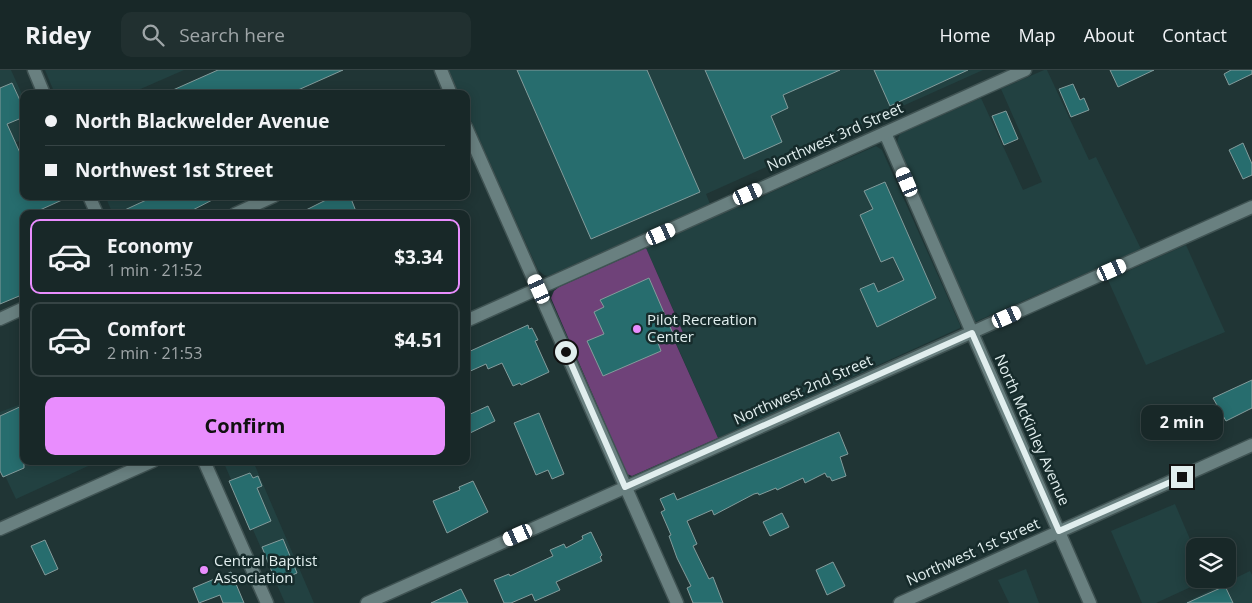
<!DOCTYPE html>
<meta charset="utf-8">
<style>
:root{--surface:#182828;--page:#213030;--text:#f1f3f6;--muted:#9fa6a8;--line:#364445;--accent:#e98dfe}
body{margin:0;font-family:"Open Sans",sans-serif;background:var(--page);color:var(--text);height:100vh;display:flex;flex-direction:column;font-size:19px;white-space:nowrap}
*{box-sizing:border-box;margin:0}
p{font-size:16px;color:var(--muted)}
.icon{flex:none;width:28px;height:28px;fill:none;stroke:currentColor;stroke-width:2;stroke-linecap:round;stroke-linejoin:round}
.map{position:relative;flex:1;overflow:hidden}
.side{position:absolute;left:20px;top:140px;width:450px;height:255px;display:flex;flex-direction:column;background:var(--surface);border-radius:10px;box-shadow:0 2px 12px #0003,0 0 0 1px var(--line)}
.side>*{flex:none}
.top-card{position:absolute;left:20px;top:20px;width:450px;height:110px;border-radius:10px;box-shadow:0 2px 12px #0003,0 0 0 1px var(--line);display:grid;align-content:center;height:110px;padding:0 25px;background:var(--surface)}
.buttons{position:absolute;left:1186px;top:468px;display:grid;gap:10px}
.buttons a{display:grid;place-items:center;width:50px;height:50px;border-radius:10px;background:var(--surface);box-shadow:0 2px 12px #0003,0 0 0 1px var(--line);font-size:25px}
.end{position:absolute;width:22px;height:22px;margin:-11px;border:6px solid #e1eeee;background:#111;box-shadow:0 0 0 2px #111}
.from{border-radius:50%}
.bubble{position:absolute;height:35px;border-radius:10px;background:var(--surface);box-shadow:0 2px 12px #0003,0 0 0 1px var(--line);font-size:16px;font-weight:700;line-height:35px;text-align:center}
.car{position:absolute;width:15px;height:30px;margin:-15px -8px;border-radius:6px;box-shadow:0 0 4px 1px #0007;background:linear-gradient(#fff 24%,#345 0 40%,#fff 0 76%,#345 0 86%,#fff 0)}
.top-card b{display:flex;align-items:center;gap:18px;height:48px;font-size:19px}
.top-card b+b{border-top:1px solid var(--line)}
.top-card i{width:12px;height:12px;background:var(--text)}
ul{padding:9px 0 0;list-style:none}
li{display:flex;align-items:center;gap:15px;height:75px;margin:0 10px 8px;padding:0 15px;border:2px solid var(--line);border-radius:10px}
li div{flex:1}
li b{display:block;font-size:19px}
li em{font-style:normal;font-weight:700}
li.active{border-color:var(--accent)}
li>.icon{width:45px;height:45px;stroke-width:1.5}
.action{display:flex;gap:10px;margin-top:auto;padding:10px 25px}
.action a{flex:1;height:58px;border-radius:10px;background:var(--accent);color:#111;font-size:20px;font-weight:700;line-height:58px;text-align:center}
header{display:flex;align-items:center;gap:30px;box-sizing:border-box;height:70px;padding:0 25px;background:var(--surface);border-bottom:1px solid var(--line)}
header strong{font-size:24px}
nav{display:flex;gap:28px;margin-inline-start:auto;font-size:18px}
.search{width:350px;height:45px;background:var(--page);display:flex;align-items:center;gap:12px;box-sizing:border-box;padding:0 18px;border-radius:10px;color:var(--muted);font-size:19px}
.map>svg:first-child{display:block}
.built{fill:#224141}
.green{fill:#6f4279}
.building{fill:#276d6e;stroke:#849c9c}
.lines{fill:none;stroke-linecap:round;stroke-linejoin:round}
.street-casing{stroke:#405353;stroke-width:15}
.street{stroke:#698080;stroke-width:12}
.route{stroke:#e1eeee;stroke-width:6}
.poi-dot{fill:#e98dfe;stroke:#162b2b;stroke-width:2}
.labels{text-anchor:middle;stroke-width:5;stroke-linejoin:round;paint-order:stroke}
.street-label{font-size:15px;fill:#e1eeee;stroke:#162b2b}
.poi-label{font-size:15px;fill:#e1eeee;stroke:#162b2b;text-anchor:start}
</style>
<header>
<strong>Ridey</strong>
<div class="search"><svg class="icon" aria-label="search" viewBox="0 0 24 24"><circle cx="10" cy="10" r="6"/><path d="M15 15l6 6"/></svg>Search here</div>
<nav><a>Home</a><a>Map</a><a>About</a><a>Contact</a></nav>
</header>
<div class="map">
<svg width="1252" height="533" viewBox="0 0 1252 533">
<rect width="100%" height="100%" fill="#203535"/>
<g class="built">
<path d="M0 0H11L24 29V69L0 79Z"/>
<path d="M45 0H184L129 24H55Z"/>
<path d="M449 0H983L706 124 710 134 548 206 544 205 538 200 466 39V24H459Z"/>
<path d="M1044 0H1047L1089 90 1096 87 1141 179 975 252 898 78 897 73 898 69 900 64 981 28 1023 120 1042 112 1001 19Z"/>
<path d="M876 76 882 80 960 255V258L718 368 675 271 685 266 646 178Z"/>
<path d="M105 126H138L145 144H113Z"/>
<path d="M1186 175 1225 262 1146 295 1108 210Z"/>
<path d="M24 333V391H99L16 429 0 395V342Z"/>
<path d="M223 391H253L314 533H285Z"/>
<path d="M1175 434 1195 481V509H1208L1156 533H1142L1111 461Z"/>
<path d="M1026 499 1039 533H1009L998 510Z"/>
<path d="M1250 501 1252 505V533H1184Z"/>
</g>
<path class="green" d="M646 178 685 267 675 272 718 368 632 406 627 404 551 228 554 221 559 217Z"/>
<g class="building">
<path d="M218 0H343L289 24H164Z"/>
<path d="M517 0H647L700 122 591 169Z"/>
<path d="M705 0H840L783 25 788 38 771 46 782 72 744 89Z"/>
<path d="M874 0H968L890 36Z"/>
<path d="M1110 0H1154L1118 17Z"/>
<path d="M1231 0H1252V4L1229 15 1224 4Z"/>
<path d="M12 13 24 39V47L7 54 21 85 24 84V126H71L31 144H24V224L0 234V18Z"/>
<path d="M1073 14 1080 30 1084 28 1089 40 1071 47 1059 19Z"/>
<path d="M1006 41 1018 69 1004 75 992 46Z"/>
<path d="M1243 73 1252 94V105L1243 109 1229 80Z"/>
<path d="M885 112 936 228 877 257 860 219 874 213 878 222 904 210 893 187 881 192 860 145 873 139 864 121Z"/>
<path d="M155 126H220L185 144H116Z"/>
<path d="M334 126H350L357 144H298Z"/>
<path d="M649 208 674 266 658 273 661 281 603 306 587 271 604 264 594 242 604 237 600 230Z"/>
<path d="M528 255 529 259 532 258 538 270 535 271 549 302 521 315 520 313 513 316 502 293 488 299 486 294 466 303V283Z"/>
<path d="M1252 310V338L1226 351 1213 328Z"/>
<path d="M24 335V398L3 407 0 401V346Z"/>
<path d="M488 336 495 351 470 363 466 356V346Z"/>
<path d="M539 343 564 404 552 409 548 400 536 405 514 353Z"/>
<path d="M839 362 848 384 840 387 846 406 832 411 830 407H827L825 403 805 413 803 408 777 420 776 418 759 425 758 423 754 424 714 445 712 440 687 451 697 474 693 476 709 509 713 507 723 533H693L687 518 691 516 677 488 669 466 671 465 661 442 665 440 660 429 674 423 677 430Z"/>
<path d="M250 403 253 408 258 406 262 416 257 418 271 451 250 460 229 411Z"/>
<path d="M473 411 488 442 447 463 433 431 460 420 459 417Z"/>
<path d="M782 443 789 457 770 466 763 452Z"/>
<path d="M591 462 602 485 600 487 602 491 556 512 560 520 535 531 532 524 511 533H504L494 510 509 504 510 506 553 486 550 480 564 474 566 478 583 469 582 466Z"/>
<path d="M283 469 297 503 276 512 262 477Z"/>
<path d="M45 470 58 499 45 505 31 476Z"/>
<path d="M833 492 845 516 827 525 816 500Z"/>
<path d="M231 502 244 533H223L220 525 199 533 193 518Z"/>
<path d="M1225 516 1233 533H1187Z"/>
<path d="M461 519 468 533H431Z"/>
</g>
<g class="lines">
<defs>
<g id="street">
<path d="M34 0 44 24"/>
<path d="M441 0 451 24"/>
<path d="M466 57 677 533"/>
<path d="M885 63 1090 533"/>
<path d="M89 126 97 144"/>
<path d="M235 144 274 126"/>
<path d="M0 249 24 238"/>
<path d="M466 251 1025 0"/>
<path d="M204 391 267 533"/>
<path d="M0 459 153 391"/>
<path d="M367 533 1252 137"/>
<path d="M900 533 1252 375"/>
</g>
</defs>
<use href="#street" class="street-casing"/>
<use href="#street" class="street"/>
</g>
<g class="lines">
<path class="route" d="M566 282 625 417 972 263 1059 461 1182 407"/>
</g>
<g class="poi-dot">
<circle cx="637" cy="259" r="5"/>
<circle cx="204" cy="500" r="5"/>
</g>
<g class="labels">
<g class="street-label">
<text transform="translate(835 67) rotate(-24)" y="5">Northwest 3rd Street</text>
<text transform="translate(803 320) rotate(-24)" y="5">Northwest 2nd Street</text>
<text transform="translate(1032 360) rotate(66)" y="5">North McKinley Avenue</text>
<text transform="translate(973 482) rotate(-24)" y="5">Northwest 1st Street</text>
</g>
<g class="poi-label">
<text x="647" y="255">Pilot Recreation<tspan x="647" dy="17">Center</tspan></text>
<text x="214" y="496">Central Baptist<tspan x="214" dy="17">Association</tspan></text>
</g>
</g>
</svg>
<div class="buttons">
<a><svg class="icon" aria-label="layers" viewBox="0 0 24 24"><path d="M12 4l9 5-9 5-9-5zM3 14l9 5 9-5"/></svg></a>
</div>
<i class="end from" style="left:566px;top:282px"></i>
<i class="end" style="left:1182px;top:407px"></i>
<div class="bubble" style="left:1141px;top:335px;width:82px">2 min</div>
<i class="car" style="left:907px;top:112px;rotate:337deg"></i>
<i class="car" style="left:748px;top:124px;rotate:66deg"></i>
<i class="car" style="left:661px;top:164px;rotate:66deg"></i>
<i class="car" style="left:1112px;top:200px;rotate:66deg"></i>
<i class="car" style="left:539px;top:219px;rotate:336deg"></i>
<i class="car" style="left:1007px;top:247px;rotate:66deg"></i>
<i class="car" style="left:518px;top:465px;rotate:246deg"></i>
<div class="top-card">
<b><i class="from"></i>North Blackwelder Avenue</b>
<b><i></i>Northwest 1st Street</b>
</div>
<section class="side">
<ul>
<li class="active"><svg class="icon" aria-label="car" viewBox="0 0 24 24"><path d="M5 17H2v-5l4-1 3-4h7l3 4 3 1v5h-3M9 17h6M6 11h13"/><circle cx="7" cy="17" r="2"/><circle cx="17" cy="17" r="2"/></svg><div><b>Economy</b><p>1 min · 21:52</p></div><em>$3.34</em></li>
<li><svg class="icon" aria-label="car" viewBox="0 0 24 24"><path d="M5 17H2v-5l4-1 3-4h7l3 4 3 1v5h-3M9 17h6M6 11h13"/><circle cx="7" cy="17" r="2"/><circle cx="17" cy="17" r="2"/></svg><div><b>Comfort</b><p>2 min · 21:53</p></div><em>$4.51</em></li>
</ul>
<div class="action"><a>Confirm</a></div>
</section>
</div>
